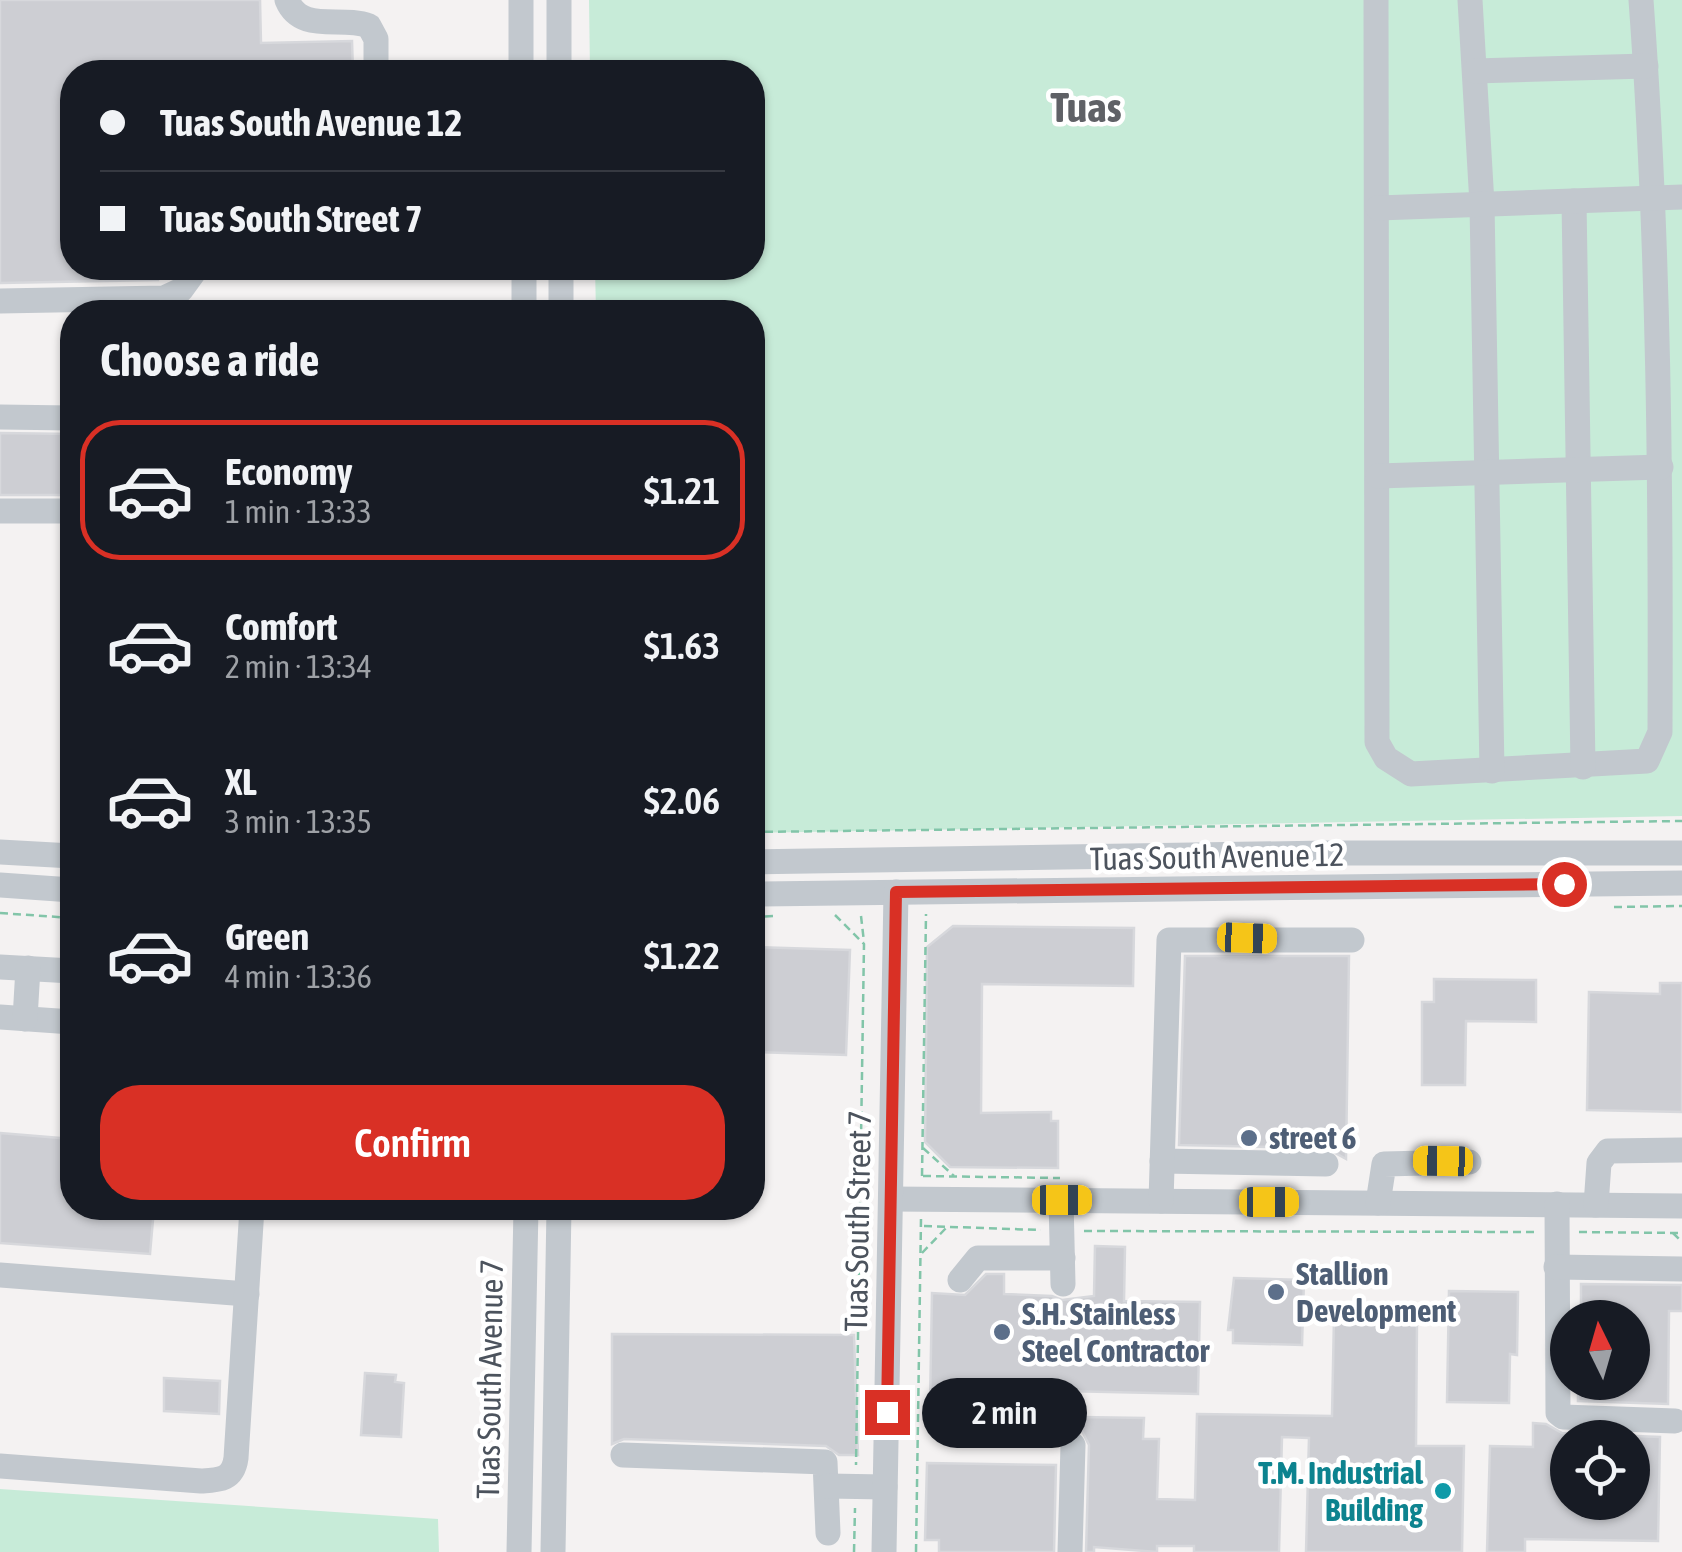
<!DOCTYPE html>
<meta charset="utf-8">
<style>
:root{--surface:#171b24;--page:#20242c;--text:#f1f3f6;--muted:#9ea1a6;--line:#363941;--accent:#d93025}
body{margin:0;font-family:"Asap Condensed",sans-serif;background:var(--page);color:var(--text);height:100vh;display:flex;flex-direction:column;font-size:38px;white-space:nowrap}
*{box-sizing:border-box;margin:0}
p{font-size:32px;color:var(--muted)}
.icon{flex:none;width:55px;height:55px;fill:none;stroke:currentColor;stroke-width:2;stroke-linecap:round;stroke-linejoin:round}
.map{position:relative;flex:1;overflow:hidden}
.drawer{position:absolute;left:60px;top:300px;width:705px;height:920px;display:flex;flex-direction:column;background:var(--surface);border-radius:40px;box-shadow:0 2px 8px #0004}
.drawer>*{flex:none}
.guide{position:absolute;left:60px;top:60px;width:705px;height:220px;border-radius:40px;box-shadow:0 2px 8px #0004;display:grid;align-content:center;height:220px;padding:0 40px;background:var(--surface)}
.needle{width:65px;rotate:355deg}
.fabs{position:absolute;left:1550px;top:1300px;display:grid;gap:20px}
.fabs a{display:grid;place-items:center;width:100px;height:100px;border-radius:50%;background:var(--surface);box-shadow:0 2px 8px #0004;font-size:50px}
.end{position:absolute;width:45px;height:45px;margin:-22px;border:12px solid #d93025;background:#fff;box-shadow:0 0 0 5px #fff}
.from{border-radius:50%}
.bubble{position:absolute;height:70px;border-radius:35px;background:var(--surface);box-shadow:0 2px 8px #0004;font-size:32px;font-weight:600;line-height:70px;text-align:center}
.car{position:absolute;width:30px;height:60px;margin:-30px -15px;border-radius:12px;box-shadow:0 0 8px 2px #0007;background:linear-gradient(#f5c518 24%,#345 0 40%,#f5c518 0 76%,#345 0 86%,#f5c518 0)}
.guide b{display:flex;align-items:center;gap:35px;height:95px;font-size:38px}
.guide b+b{border-top:2px solid var(--line)}
.guide i{width:25px;height:25px;background:var(--text)}
ul{padding:0;list-style:none}
li{display:flex;align-items:center;gap:30px;height:140px;margin:0 20px 15px;padding:0 20px;border:5px solid transparent;border-radius:40px}
li div{flex:1}
li b{display:block;font-size:38px}
li em{font-style:normal;font-weight:600}
li.active{border-color:var(--accent)}
li>.icon{width:90px;height:90px;stroke-width:1.5}
h2{padding:0 40px;font-size:45px;line-height:120px}
.action{display:flex;gap:20px;margin-top:auto;padding:20px 40px}
.action a{flex:1;height:115px;border-radius:40px;background:var(--accent);color:#fff;font-size:40px;font-weight:600;line-height:115px;text-align:center}
.map>svg:first-child{display:block}
.green{fill:#c7ebd8}
.building{fill:#cdced3;stroke:#d7d8dc;stroke-width:2.5;fill-rule:evenodd}
.lines{fill:none;stroke-linecap:round;stroke-linejoin:round}
.path{stroke:#82c5a9;stroke-width:2.5;stroke-dasharray:8 5;stroke-linecap:butt}
.minor{stroke:#c2c8ce;stroke-width:25}
.route{stroke:#d93025;stroke-width:12}
.service-dot{fill:#5c6f8a;stroke:#fff;stroke-width:4}
.culture-dot{fill:#0f9aa8;stroke:#fff;stroke-width:4}
.labels{text-anchor:middle;stroke-width:9;stroke-linejoin:round;paint-order:stroke}
.street-label{font-size:32px;fill:#4c535d;stroke:#fff}
.service-label{font-size:32px;font-weight:bold;fill:#4e5e75;stroke:#fff;text-anchor:start}
.culture-label{font-size:32px;font-weight:bold;fill:#0d838f;stroke:#fff;text-anchor:end}
.district-label{font-size:42px;font-weight:bold;fill:#5f6166;stroke:#fff}
</style>
<div class="map">
<svg width="1682" height="1552" viewBox="0 0 1682 1552">
<rect width="100%" height="100%" fill="#f4f2f2"/>
<g class="green">
<path d="M589 0H1682V816L753 833 752 312H596L595 268H752V72H590Z"/>
<path d="M0 1489 438 1519 439 1552H0Z"/>
</g>
<g class="building">
<path d="M0 0H260L261 43 352 41 353 72H72V268H158V280L0 283Z"/>
<path d="M0 433 72 434V495H0Z"/>
<path d="M953 926 1134 928 1133 986 982 984 981 1113 1051 1112V1121H1058V1168L950 1167 925 1142 927 947Z"/>
<path d="M752 947 850 950 846 1055 752 1052Z"/>
<path d="M1185 956H1349L1346 1159 1326 1148 1179 1145Z"/>
<path d="M1434 979 1536 980V1022L1466 1021 1465 1085H1422V1002H1434Z"/>
<path d="M1660 983H1682V1112L1587 1110 1589 992 1660 994Z"/>
<path d="M0 1133 72 1139V1208H154L150 1254 0 1243Z"/>
<path d="M1095 1246 1125 1247 1124 1301 1200 1302 1198 1394 1018 1390 1017 1407 930 1405 932 1293 965 1295 986 1274H1004V1294L1052 1296 1062 1300 1094 1296Z"/>
<path d="M1234 1278 1304 1280 1302 1345 1233 1343V1330H1228Z"/>
<path d="M1581 1284 1682 1285V1311H1669L1668 1404 1578 1401V1382H1632V1318H1581Z"/>
<path d="M1449 1291 1518 1292 1517 1355 1510 1354 1509 1403 1447 1402Z"/>
<path d="M1334 1317 1417 1319 1416 1446H1464L1462 1552H1306L1309 1438 1282 1437 1279 1552H1194V1546H1157V1552L1094 1547V1552H1086L1089 1445 1082 1431V1417L1144 1418 1143 1439H1159L1157 1499 1195 1500 1197 1414 1332 1416Z"/>
<path d="M612 1334 854 1335 858 1455H839L826 1446 624 1439 612 1444Z"/>
<path d="M365 1373 396 1375 395 1382 404 1383 401 1437 361 1435Z"/>
<path d="M164 1378 220 1381 219 1414 164 1411Z"/>
<path d="M1533 1423 1546 1424 1562 1433 1660 1437 1658 1541 1525 1539V1552H1487L1490 1446 1533 1447ZM1568 1438H1632V1502H1568Z"/>
<path d="M927 1463 1056 1465 1054 1552H939V1540H925Z"/>
</g>
<g class="lines">
<g class="path">
<path d="M752 832 1682 821"/>
<path d="M1614 907 1682 906"/>
<path d="M0 913 72 918"/>
<path d="M835 915 864 944 856 1465"/>
<path d="M861 916 864 942"/>
<path d="M752 917 775 916"/>
<path d="M923 1148 954 1176"/>
<path d="M922 1176 926 914"/>
<path d="M923 1176 1060 1178"/>
<path d="M924 1226 1041 1230"/>
<path d="M1084 1231 1536 1232"/>
<path d="M1579 1232 1682 1233"/>
<path d="M1673 1233 1682 1242"/>
<path d="M922 1253 947 1227"/>
<path d="M854 1552 855 1508"/>
<path d="M916 1552 921 1219"/>
</g>
<g class="minor">
<path d="M287 0C301 34 341 15 369 26L376 39V72"/>
<path d="M521 0V72"/>
<path d="M559 0V72"/>
<path d="M1376 0 1377 742 1386 758 1411 774 1647 761 1660 732C1661 487 1659 244 1641 0"/>
<path d="M1470 0 1482 204 1492 771"/>
<path d="M1475 71 1646 66"/>
<path d="M1574 201 1583 767"/>
<path d="M1378 208 1682 197"/>
<path d="M524 268V312"/>
<path d="M561 268V312"/>
<path d="M0 301 164 298 181 290 197 268"/>
<path d="M0 417 72 418"/>
<path d="M1378 476 1661 467"/>
<path d="M0 511H72"/>
<path d="M0 852 72 856"/>
<path d="M752 862 1327 853H1682"/>
<path d="M0 885 72 890"/>
<path d="M752 894 1682 883"/>
<path d="M0 967 72 971"/>
<path d="M0 1017 72 1022"/>
<path d="M25 1019 28 968"/>
<path d="M1162 1161 1326 1164"/>
<path d="M891 1199 1682 1206"/>
<path d="M1061 1200 1063 1284"/>
<path d="M1161 1201 1169 940H1352"/>
<path d="M1378 1203 1384 1164 1469 1162"/>
<path d="M1557 1204 1558 1413 1563 1417 1675 1421"/>
<path d="M1596 1205 1599 1163 1608 1151 1682 1150"/>
<path d="M1556 1267 1682 1269"/>
<path d="M0 1275 247 1294"/>
<path d="M960 1280 978 1258H1063"/>
<path d="M623 1455 825 1462 828 1533"/>
<path d="M0 1466 201 1481C219 1480 233 1480 236 1458L252 1208"/>
<path d="M828 1486 885 1487"/>
<path d="M519 1552 526 1208"/>
<path d="M553 1552 559 1208"/>
<path d="M884 1552 896 892"/>
<path d="M1070 1552 1073 1445"/>
</g>
</g>
<g class="lines">
<path class="route" d="M887 1412 896 892 1564 884"/>
</g>
<g class="service-dot">
<circle cx="1249" cy="1138" r="10"/>
<circle cx="1276" cy="1292" r="10"/>
<circle cx="1002" cy="1332" r="10"/>
</g>
<circle class="culture-dot" cx="1443" cy="1491" r="10"/>
<g class="labels">
<g class="street-label">
<text transform="translate(1217 857) rotate(-1)" y="11">Tuas South Avenue 12</text>
<text transform="translate(858 1221) rotate(-89)" y="11">Tuas South Street 7</text>
<text transform="translate(490 1379) rotate(-89)" y="11">Tuas South Avenue 7</text>
</g>
<g class="service-label">
<text x="1269" y="1149">street 6</text>
<text x="1296" y="1285">Stallion<tspan x="1296" dy="37">Development</tspan></text>
<text x="1022" y="1325">S.H. Stainless<tspan x="1022" dy="37">Steel Contractor</tspan></text>
</g>
<g class="culture-label">
<text x="1423" y="1484">T.M. Industrial<tspan x="1423" dy="37">Building</tspan></text>
</g>
<g class="district-label">
<text x="1086" y="122">Tuas</text>
</g>
</g>
</svg>
<div class="fabs">
<a><svg class="needle" viewBox="-14 -14 28 28"><path d="M0-13l5 13h-10z" fill="#e53935"/><path d="M0 13l5-13h-10z" fill="#9ea1a6"/></svg></a>
<a><svg class="icon" aria-label="locate" viewBox="0 0 24 24"><circle cx="12" cy="12" r="6"/><path d="M12 2v4M12 18v4M2 12h4M18 12h4"/></svg></a>
</div>
<i class="end from" style="left:1564px;top:884px"></i>
<i class="end" style="left:887px;top:1412px"></i>
<div class="bubble" style="left:922px;top:1378px;width:165px">2 min</div>
<i class="car" style="left:1247px;top:938px;rotate:92deg"></i>
<i class="car" style="left:1443px;top:1161px;rotate:271deg"></i>
<i class="car" style="left:1062px;top:1200px;rotate:90deg"></i>
<i class="car" style="left:1269px;top:1202px;rotate:90deg"></i>
<div class="guide">
<b><i class="from"></i>Tuas South Avenue 12</b>
<b><i></i>Tuas South Street 7</b>
</div>
<section class="drawer">
<h2>Choose a ride</h2>
<ul>
<li class="active"><svg class="icon" aria-label="car" viewBox="0 0 24 24"><path d="M5 17H2v-5l4-1 3-4h7l3 4 3 1v5h-3M9 17h6M6 11h13"/><circle cx="7" cy="17" r="2"/><circle cx="17" cy="17" r="2"/></svg><div><b>Economy</b><p>1 min · 13:33</p></div><em>$1.21</em></li>
<li><svg class="icon" aria-label="car" viewBox="0 0 24 24"><path d="M5 17H2v-5l4-1 3-4h7l3 4 3 1v5h-3M9 17h6M6 11h13"/><circle cx="7" cy="17" r="2"/><circle cx="17" cy="17" r="2"/></svg><div><b>Comfort</b><p>2 min · 13:34</p></div><em>$1.63</em></li>
<li><svg class="icon" aria-label="car" viewBox="0 0 24 24"><path d="M5 17H2v-5l4-1 3-4h7l3 4 3 1v5h-3M9 17h6M6 11h13"/><circle cx="7" cy="17" r="2"/><circle cx="17" cy="17" r="2"/></svg><div><b>XL</b><p>3 min · 13:35</p></div><em>$2.06</em></li>
<li><svg class="icon" aria-label="car" viewBox="0 0 24 24"><path d="M5 17H2v-5l4-1 3-4h7l3 4 3 1v5h-3M9 17h6M6 11h13"/><circle cx="7" cy="17" r="2"/><circle cx="17" cy="17" r="2"/></svg><div><b>Green</b><p>4 min · 13:36</p></div><em>$1.22</em></li>
</ul>
<div class="action"><a>Confirm</a></div>
</section>
</div>
